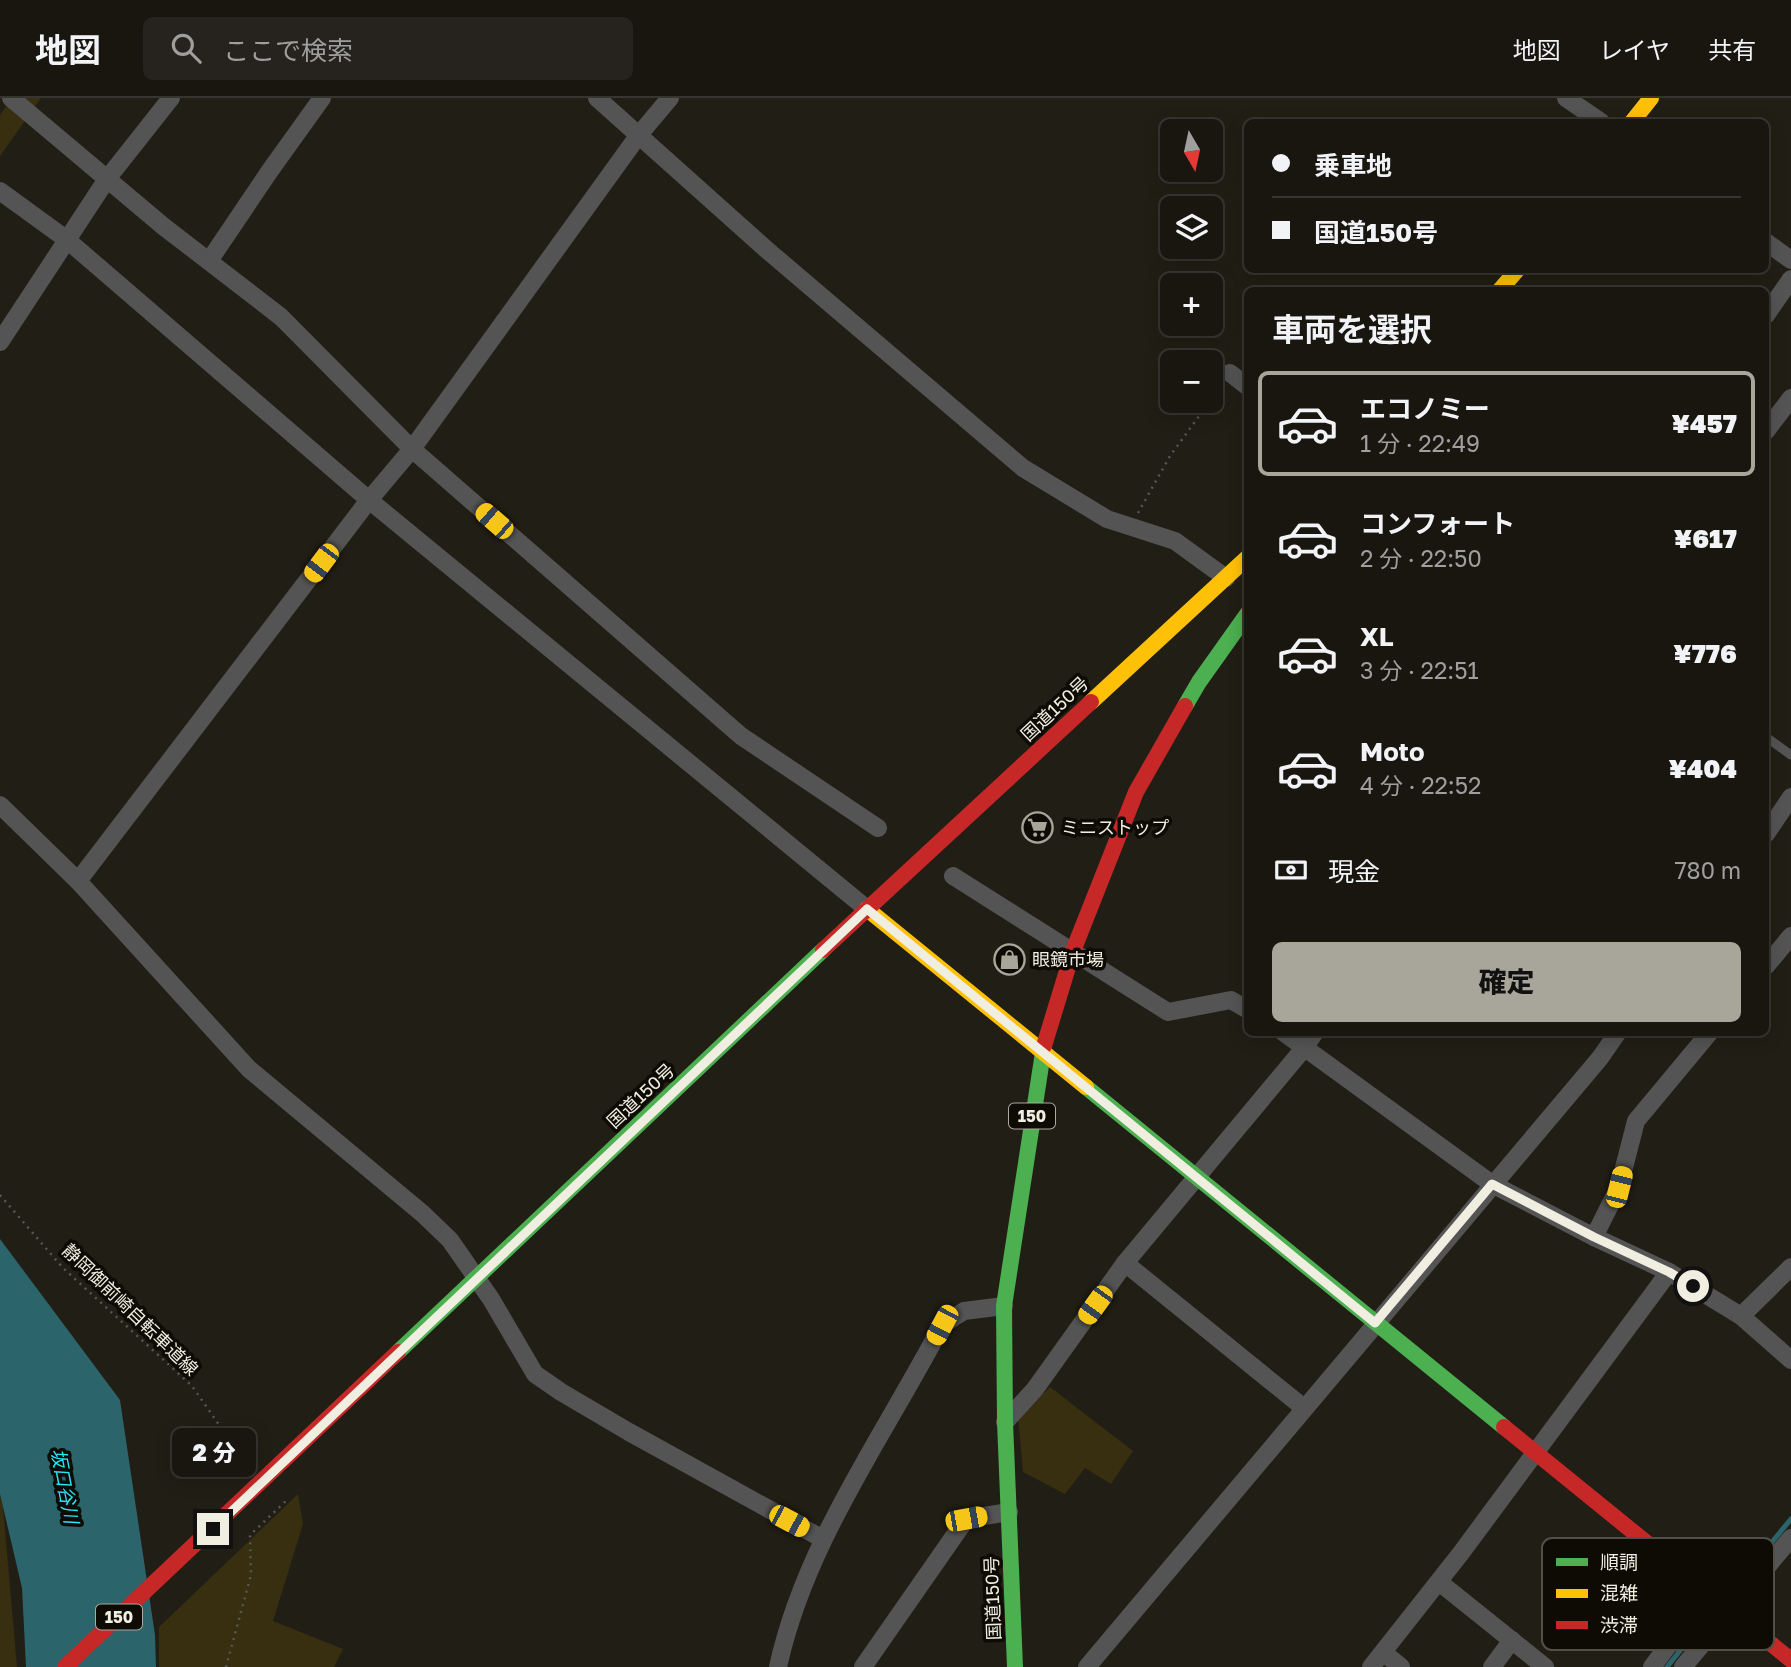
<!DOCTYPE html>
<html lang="ja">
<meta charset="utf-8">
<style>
:root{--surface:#191610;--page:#26231e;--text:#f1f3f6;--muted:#9f9f9f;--line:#373530;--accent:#a8a59a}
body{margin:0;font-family:"Golos Text","Noto Sans JP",sans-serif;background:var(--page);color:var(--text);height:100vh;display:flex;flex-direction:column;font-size:26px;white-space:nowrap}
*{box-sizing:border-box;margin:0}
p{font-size:23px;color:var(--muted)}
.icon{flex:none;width:38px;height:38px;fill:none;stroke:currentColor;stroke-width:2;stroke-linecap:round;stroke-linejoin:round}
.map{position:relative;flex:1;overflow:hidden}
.panel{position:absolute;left:1244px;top:189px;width:525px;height:749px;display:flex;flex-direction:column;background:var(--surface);border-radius:10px;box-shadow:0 4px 18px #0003,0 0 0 2px var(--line)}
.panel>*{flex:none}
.banner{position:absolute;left:1244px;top:21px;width:525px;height:154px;border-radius:10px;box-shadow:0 4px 18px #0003,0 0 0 2px var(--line);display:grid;align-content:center;height:154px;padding:0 28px;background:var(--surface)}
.needle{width:46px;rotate:171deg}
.fabs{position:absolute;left:1160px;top:21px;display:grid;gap:14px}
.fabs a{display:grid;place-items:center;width:63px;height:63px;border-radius:10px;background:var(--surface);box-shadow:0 4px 18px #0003,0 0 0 2px var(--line);font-size:35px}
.end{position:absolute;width:32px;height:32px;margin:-16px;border:9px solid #f0ede1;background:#111;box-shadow:0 0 0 4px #111}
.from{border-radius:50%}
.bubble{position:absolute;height:49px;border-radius:10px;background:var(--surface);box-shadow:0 4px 18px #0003,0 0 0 2px var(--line);font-size:23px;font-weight:800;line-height:49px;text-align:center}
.car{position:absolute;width:21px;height:42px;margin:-21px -10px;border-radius:9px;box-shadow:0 0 5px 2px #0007;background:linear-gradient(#f5c518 24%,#345 0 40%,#f5c518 0 76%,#345 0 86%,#f5c518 0)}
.banner b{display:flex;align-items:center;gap:24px;height:66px;font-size:26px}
.banner b+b{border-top:2px solid var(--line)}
.banner i{width:18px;height:18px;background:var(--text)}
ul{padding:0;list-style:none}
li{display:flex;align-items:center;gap:21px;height:105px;margin:0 14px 10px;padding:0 14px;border:4px solid transparent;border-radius:10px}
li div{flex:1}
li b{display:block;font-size:26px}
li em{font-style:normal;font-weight:800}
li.selected{border-color:var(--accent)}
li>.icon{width:63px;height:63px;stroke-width:1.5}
h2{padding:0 28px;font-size:32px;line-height:84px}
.pay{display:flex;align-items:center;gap:18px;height:77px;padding:0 28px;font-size:26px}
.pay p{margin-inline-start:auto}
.action{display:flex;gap:14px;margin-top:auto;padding:14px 28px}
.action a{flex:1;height:80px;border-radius:10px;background:var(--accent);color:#111;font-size:28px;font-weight:800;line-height:80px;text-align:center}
header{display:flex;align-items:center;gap:42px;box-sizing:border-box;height:98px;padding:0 35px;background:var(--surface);border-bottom:2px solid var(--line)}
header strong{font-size:33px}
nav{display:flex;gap:38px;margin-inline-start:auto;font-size:24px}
.search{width:490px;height:63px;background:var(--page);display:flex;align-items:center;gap:18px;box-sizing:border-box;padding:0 24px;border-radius:10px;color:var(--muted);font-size:26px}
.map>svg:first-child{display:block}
.green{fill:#372f10}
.water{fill:#2b646b}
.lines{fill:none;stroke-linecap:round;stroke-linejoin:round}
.stream{stroke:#2b646b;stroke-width:5}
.path{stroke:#575756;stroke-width:2.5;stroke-dasharray:2 5;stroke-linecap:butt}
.lane{stroke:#545454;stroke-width:9}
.street{stroke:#545454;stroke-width:18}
.fast{stroke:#4caf50;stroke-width:16}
.slow{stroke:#ffc107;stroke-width:16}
.jam{stroke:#c62828;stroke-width:16}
.route{stroke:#f0ede1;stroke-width:9}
.labels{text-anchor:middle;stroke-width:7;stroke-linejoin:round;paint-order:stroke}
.shield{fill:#0d0b04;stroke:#aca99f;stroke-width:2}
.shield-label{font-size:16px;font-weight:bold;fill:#f0ede1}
.street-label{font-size:18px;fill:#f0ede1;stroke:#0d0b04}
.poi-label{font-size:18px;fill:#f0ede1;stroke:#0d0b04;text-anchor:start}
.water-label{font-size:19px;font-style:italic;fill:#27e4f7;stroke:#0d0b04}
.key{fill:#0d0b04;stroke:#514f46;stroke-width:2}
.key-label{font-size:19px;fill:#f0ede1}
</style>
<header>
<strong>地図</strong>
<div class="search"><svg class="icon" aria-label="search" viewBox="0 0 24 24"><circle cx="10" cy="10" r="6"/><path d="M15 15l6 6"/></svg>ここで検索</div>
<nav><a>地図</a><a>レイヤ</a><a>共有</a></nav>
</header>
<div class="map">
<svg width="1791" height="1569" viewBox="0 0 1791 1569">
<rect width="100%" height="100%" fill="#211e15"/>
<g class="green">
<path d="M12 0H41L0 58V17Z"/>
<path d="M1050 1289 1133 1353 1111 1386 1085 1370 1065 1396 1023 1374 1018 1319Z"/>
<path d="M0 1396 3 1409 17 1569H0Z"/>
<path d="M298 1396 303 1426 273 1523 343 1551 334 1569H159V1529Z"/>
</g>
<path class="water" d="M0 1141 120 1302 155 1537 156 1569H26L22 1490 0 1396Z"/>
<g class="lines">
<g class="stream">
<path d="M1734 1490 1791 1421"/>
<path d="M1667 1569 1706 1520"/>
</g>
<g class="path">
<path d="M1211 301 1219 289"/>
<path d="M1138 415 1170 358 1210 303"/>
<path d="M0 1097 63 1170 192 1288 236 1351"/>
<path d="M226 1569 251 1477 250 1437 287 1402"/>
</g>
<path class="lane" d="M1766 639 1791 657"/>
<g class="street">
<path d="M11 0 163 128 281 219 412 351 741 638 878 730"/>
<path d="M597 0 767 152 1023 370 1107 421 1175 443 1226 480"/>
<path d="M1566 0 1601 24"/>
<path d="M0 93 66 141 369 402 867 811"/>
<path d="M1766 144 1791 162"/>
<path d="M209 163 269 74 322 0"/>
<path d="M1766 217 1791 181"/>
<path d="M0 244 107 81 171 0"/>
<path d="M1230 275 1248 289"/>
<path d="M1766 333 1791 300"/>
<path d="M0 707 78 783 249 971 423 1116 450 1142 491 1201 535 1276 561 1294 629 1334 823 1441"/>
<path d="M1766 736 1791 699"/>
<path d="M953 778 1168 914 1231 902 1248 912"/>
<path d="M78 783 369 402 412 351 638 38 670 0"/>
<path d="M1766 868 1791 838"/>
<path d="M1283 934 1492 1086 1594 1139 1669 1174 1741 1218 1791 1262"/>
<path d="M1594 1139 1619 1089 1636 1023 1710 934"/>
<path d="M1125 1165 1304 1310"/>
<path d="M1741 1218 1791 1169"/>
<path d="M1005 1324 1035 1291 1125 1165 1305 949 1315 934"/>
<path d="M1439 1484 1545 1569"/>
<path d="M1384 1555 1401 1569"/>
<path d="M778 1569C805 1445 884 1338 942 1227L964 1213 1004 1208"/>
<path d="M863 1569 966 1421 1009 1414"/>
<path d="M1087 1569 1600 960 1618 934"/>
<path d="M1371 1569 1461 1455 1669 1174"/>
<path d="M1492 1569 1512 1542"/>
<path d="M1652 1569 1708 1495"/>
<path d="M1683 1569 1791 1440"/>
</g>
<g class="fast">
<path d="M1185 608 1199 584 1248 515"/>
<path d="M1086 989 1504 1329"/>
<path d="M398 1254 823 852"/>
<path d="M1015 1569 1005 1324 1004 1208 1044 948"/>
</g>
<g class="slow">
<path d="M1632 24 1651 0"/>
<path d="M1500 192 1517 172"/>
<path d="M1091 604 1248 459"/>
<path d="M867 811 1086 989"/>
</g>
<g class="jam">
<path d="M823 852 1091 604"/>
<path d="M1044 948 1073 853 1136 694 1185 608"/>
<path d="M1504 1329 1791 1562"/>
<path d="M65 1569 398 1254"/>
</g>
</g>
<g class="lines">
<path class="route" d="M213 1431 867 811 1375 1225 1492 1086 1594 1139 1669 1174 1693 1188"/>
</g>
<defs>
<symbol id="supermarket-ring" viewBox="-11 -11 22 22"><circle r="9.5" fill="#0d0b04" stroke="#a8a59a" stroke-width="1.5"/><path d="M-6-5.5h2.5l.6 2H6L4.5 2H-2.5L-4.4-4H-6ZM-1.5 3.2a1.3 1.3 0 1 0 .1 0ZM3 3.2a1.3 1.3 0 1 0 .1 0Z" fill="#a8a59a"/></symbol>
<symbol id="shop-ring" viewBox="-11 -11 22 22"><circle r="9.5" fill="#0d0b04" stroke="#a8a59a" stroke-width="1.5"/><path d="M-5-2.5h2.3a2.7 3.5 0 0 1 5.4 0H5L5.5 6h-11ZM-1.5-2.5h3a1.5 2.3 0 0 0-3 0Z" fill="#a8a59a"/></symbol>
</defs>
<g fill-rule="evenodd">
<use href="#supermarket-ring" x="1020" y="712" width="35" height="35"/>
<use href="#shop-ring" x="992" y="844" width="35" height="35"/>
</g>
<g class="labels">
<g class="shield">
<rect x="1009" y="1005.5" width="46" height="25" rx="5"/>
<rect x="96" y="1506.5" width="46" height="25" rx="5"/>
</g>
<g class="shield-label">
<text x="1032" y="1024">150</text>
<text x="119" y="1525">150</text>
</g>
<g class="street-label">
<text transform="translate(1055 611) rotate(-43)" y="6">国道150号</text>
<text transform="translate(641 998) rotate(-43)" y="6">国道150号</text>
<text transform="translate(130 1212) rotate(44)" y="6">静岡御前崎自転車道線</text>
<text transform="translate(993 1500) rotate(-92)" y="6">国道150号</text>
</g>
<g class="poi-label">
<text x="1061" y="736">ミニストップ</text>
<text x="1032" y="868">眼鏡市場</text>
</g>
<g class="water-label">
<text transform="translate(65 1388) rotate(79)" y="7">坂口谷川</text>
</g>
</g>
<rect x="1542" y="1440" width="232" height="112" rx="10" class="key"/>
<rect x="1556" y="1460" width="32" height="8" fill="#4caf50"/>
<rect x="1556" y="1491" width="32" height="9" fill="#ffc107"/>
<rect x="1556" y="1523" width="32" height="8" fill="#c62828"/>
<g class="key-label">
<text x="1600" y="1471">順調</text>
<text x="1600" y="1502">混雑</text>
<text x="1600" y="1534">渋滞</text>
</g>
</svg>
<div class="fabs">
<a><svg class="needle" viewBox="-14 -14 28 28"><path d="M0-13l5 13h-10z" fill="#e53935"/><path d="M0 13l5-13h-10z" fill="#9f9f9f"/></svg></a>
<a><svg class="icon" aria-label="layers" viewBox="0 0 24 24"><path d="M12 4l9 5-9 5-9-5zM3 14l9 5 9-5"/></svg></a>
<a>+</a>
<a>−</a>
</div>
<i class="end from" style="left:1693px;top:1188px"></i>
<i class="end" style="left:213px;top:1431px"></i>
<div class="bubble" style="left:172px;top:1330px;width:84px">2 分</div>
<i class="car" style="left:494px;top:423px;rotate:311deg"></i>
<i class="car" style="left:321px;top:465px;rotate:217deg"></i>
<i class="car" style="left:1619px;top:1089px;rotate:14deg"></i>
<i class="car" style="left:1095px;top:1207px;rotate:216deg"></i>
<i class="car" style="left:942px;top:1227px;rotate:208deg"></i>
<i class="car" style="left:966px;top:1421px;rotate:80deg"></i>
<i class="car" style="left:789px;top:1423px;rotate:118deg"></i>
<div class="banner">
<b><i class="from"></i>乗車地</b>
<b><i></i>国道150号</b>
</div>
<section class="panel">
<h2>車両を選択</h2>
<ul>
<li class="selected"><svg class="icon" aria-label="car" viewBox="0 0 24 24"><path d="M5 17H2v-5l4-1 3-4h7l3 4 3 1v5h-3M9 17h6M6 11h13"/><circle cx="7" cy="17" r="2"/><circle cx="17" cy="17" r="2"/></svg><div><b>エコノミー</b><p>1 分 · 22:49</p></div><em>¥457</em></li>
<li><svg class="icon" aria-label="car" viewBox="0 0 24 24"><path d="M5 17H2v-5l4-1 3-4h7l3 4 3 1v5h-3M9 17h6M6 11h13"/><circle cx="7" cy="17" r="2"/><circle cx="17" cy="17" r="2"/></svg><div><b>コンフォート</b><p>2 分 · 22:50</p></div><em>¥617</em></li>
<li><svg class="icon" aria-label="car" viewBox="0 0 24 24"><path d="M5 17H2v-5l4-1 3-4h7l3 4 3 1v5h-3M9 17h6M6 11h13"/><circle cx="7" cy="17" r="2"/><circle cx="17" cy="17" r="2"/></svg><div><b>XL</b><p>3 分 · 22:51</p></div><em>¥776</em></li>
<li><svg class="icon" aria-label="car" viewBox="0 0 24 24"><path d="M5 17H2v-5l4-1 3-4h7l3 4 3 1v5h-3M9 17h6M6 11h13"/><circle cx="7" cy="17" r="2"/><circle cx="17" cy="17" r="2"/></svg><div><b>Moto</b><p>4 分 · 22:52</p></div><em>¥404</em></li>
</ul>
<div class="pay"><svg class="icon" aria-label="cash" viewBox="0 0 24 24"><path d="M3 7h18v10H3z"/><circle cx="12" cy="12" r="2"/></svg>現金<p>780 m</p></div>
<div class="action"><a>確定</a></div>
</section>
</div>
